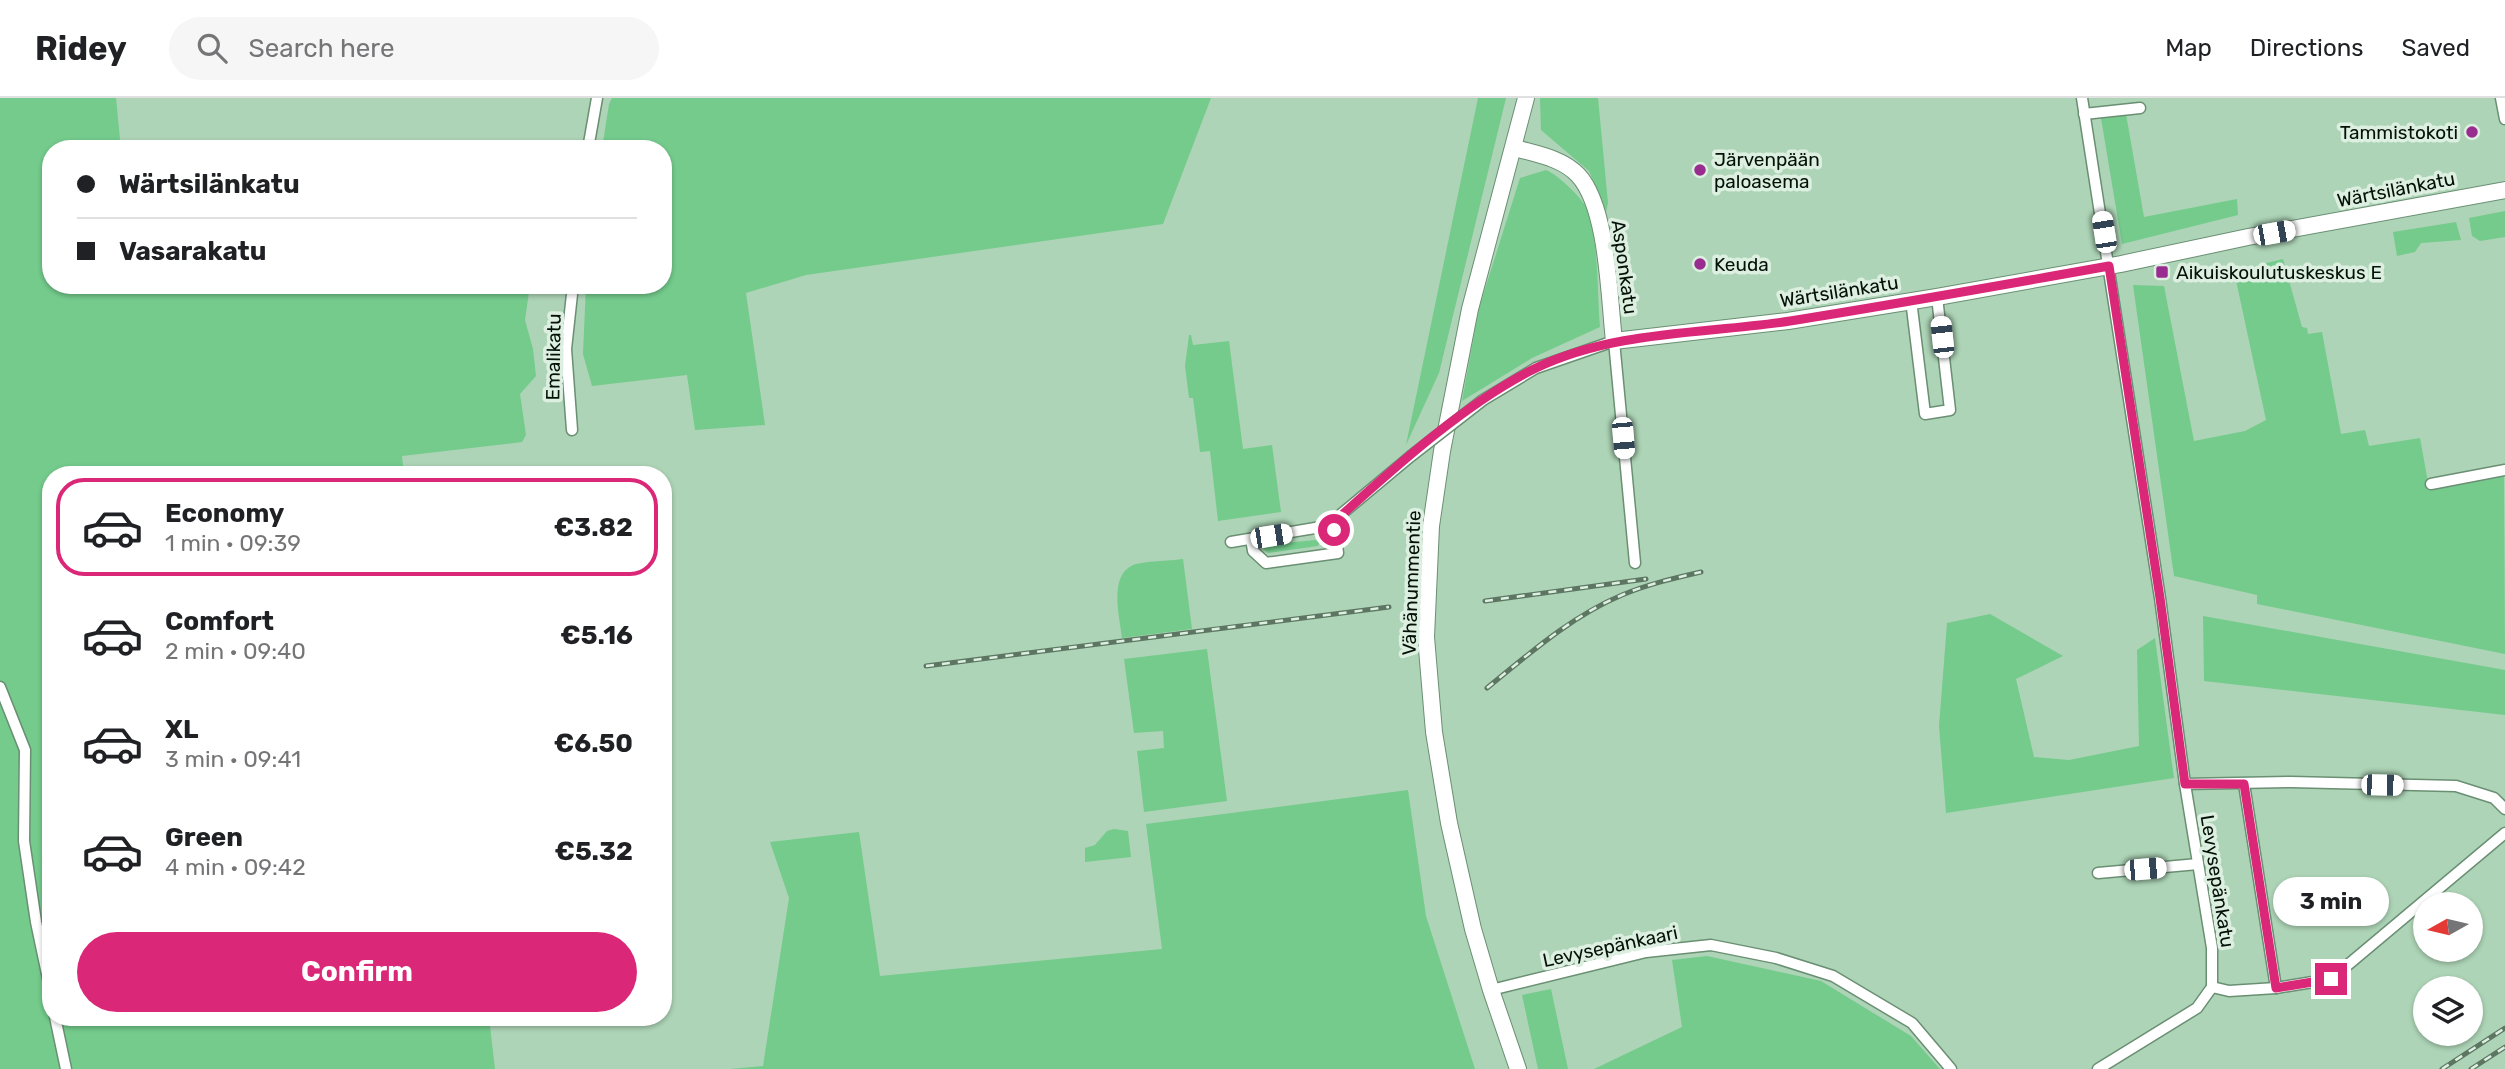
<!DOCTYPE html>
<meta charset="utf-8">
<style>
:root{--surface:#fff;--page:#f6f6f6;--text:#202124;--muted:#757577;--line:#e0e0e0;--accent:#db2777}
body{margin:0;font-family:Rubik,sans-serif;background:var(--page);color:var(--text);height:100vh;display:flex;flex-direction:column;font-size:26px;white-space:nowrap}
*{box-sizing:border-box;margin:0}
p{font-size:23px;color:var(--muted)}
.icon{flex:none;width:38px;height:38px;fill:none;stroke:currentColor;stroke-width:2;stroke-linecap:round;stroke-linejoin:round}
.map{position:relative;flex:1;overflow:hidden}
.sheet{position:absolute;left:42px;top:368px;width:630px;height:560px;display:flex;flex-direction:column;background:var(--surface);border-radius:28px;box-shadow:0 2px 5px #0004}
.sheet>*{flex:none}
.hud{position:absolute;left:42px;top:42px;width:630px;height:154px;border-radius:28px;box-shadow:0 2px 5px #0004;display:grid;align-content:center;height:154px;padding:0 35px;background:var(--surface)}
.needle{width:46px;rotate:262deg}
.tools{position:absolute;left:2413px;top:794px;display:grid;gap:14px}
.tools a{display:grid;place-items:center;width:70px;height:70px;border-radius:50%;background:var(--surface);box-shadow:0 2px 5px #0004;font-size:35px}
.end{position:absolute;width:32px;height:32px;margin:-16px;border:9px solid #db2777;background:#fff;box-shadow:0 0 0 4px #fff}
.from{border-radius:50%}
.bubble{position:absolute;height:49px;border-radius:24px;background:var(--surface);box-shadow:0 2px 5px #0004;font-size:23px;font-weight:700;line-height:49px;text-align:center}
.car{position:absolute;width:21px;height:42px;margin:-21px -10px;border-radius:9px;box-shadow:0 0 5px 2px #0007;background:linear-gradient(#fff 24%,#345 0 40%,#fff 0 76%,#345 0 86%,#fff 0)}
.hud b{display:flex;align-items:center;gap:24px;height:66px;font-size:26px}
.hud b+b{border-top:2px solid var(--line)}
.hud i{width:18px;height:18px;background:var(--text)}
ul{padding:12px 0 0;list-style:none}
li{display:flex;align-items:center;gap:21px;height:98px;margin:0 14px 10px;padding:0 21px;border:4px solid transparent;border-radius:28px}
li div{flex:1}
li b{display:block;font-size:26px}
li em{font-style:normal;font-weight:700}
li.selected{border-color:var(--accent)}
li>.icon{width:63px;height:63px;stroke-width:1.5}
.button{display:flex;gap:14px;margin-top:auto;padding:14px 35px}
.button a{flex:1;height:80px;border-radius:42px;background:var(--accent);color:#fff;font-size:28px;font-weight:700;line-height:80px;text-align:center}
header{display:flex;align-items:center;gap:42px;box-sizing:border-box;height:98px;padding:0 35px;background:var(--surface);border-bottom:2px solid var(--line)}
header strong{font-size:33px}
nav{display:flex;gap:38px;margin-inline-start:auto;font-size:24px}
.search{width:490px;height:63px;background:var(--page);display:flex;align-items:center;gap:18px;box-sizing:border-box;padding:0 24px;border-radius:38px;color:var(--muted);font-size:26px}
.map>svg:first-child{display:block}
.green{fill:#74cb8c}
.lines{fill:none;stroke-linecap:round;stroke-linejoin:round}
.street-casing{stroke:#6a8f73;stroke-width:13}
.secondary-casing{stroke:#6a8f73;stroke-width:18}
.street{stroke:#fff;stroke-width:10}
.secondary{stroke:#fff;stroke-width:16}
.rail-casing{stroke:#5c7662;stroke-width:5}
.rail{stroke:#dcefe0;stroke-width:2.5;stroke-dasharray:8;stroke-linecap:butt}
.street-bridge-casing{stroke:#6a8f73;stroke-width:13;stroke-linecap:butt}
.street-bridge{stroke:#fff;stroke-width:10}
.route{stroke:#db2777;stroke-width:9}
.poi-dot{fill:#982d8f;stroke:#dcefe0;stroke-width:2.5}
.labels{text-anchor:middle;stroke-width:7;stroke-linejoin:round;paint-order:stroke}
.poi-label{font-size:19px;fill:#041107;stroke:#dcefe0;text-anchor:start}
.street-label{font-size:19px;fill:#041107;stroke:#dcefe0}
</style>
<header>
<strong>Ridey</strong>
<div class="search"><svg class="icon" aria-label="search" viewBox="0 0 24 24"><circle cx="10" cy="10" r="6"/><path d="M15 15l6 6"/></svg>Search here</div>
<nav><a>Map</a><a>Directions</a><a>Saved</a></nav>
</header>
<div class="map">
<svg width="2505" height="971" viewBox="0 0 2505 971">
<rect width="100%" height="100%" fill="#add4b6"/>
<g class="green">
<path d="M0 0H116L121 51H51V187H530L525 222 533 251 536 278 520 296 526 337 522 344 402 358 404 376H51V919H489L495 971H0Z"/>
<path d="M612 0H1211L1163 126 806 177 746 195 765 327 695 332 687 277 592 288 583 256 586 187H663V51H602L609 6Z"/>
<path d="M1478 0H1506L1439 275 1406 347Z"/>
<path d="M1540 0H1598L1608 105 1606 114 1589 73 1541 32Z"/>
<path d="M2126 16 2144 119 2237 101 2238 117 2122 146 2101 20Z"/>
<path d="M1546 72C1558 77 1580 98 1586 109 1599 137 1597 196 1600 229L1532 260 1462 303 1479 210 1520 80Z"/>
<path d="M2505 113V139L2480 143 2472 138 2469 120Z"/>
<path d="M2456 124 2461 142 2421 145 2415 154 2397 158 2393 134Z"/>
<path d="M2283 161 2302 229 2307 230 2308 236 2322 234 2341 336 2365 332 2369 348 2420 340 2429 390 2504 378 2505 556 2257 506V497L2174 478 2133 187 2164 188 2194 343 2245 333 2266 322 2234 173Z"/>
<path d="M1189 237H1191L1193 247 1229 243 1243 351 1272 347 1281 414 1218 423 1210 353 1200 354 1193 300H1189L1185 268Z"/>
<path d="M1315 442 1320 444 1318 448 1268 455 1263 451 1266 447Z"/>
<path d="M1183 461 1192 531 1122 540C1120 520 1108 478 1133 467 1144 463 1169 463 1183 461Z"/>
<path d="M1990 516 2063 558 2016 581 2034 659 2069 662 2139 648 2137 552 2155 540 2174 680 1946 715 1939 628 1947 525Z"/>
<path d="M2203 518 2505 572V617L2204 583Z"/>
<path d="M1207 551 1227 703 1144 714 1137 653 1164 650 1163 633 1134 635 1124 561Z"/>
<path d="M1408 692 1426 818 1475 971H730L763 968 789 800 770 744 859 734 880 878 1162 851 1146 726Z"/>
<path d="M1114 731 1128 733 1131 759 1085 764V750L1095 747 1107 733Z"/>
<path d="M1707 858 1821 883 1911 938 1940 971H1594L1682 929 1672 862Z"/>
<path d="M1551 891 1568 971H1538L1522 897Z"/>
</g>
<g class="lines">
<defs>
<g id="street">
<path d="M2082 0 2160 500 2185 686 2212 850V889L2197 910 2098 971"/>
<path d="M2501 0 2505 21"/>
<path d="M2084 16 2140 10"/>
<path d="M588 51 597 0"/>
<path d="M1911 202 1925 316 1950 312 1937 199"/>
<path d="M1483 302 1536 270 1614 243 1635 465"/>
<path d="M572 332 566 251 573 187"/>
<path d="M2431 386 2505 372"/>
<path d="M1251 441 1253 453 1266 465 1338 455 1334 424"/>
<path d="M1231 444 1327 428 1411 358"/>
<path d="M0 589 25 652 24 743 36 824 51 895"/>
<path d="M2185 686 2291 684 2456 688 2494 700 2505 711"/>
<path d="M2244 686 2276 890"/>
<path d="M2098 775 2198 766"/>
<path d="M2212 889 2229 893 2276 890 2331 881 2505 735"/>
<path d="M1491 892 1646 854 1711 847 1776 860 1833 878 1912 925 1951 971"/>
<path d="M55 919 66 971"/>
</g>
<g id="secondary">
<path d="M1515 50C1536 56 1562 60 1578 77 1608 109 1609 200 1614 243L1788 223 1937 199 2121 166 2248 139 2505 92"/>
<path d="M1518 971 1491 892 1473 831 1449 725 1434 634 1426 539 1431 428 1442 353 1470 211 1526 0"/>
</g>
</defs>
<use href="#street" class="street-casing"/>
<use href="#secondary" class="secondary-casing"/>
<use href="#street" class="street"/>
<use href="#secondary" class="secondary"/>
<defs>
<g id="rail">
<path d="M1485 503 1646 481"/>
<path d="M926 568 1389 509"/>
<path d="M1487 590C1530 555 1572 518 1622 497 1648 486 1675 480 1701 474"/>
<path d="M2442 971 2505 930"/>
<path d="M2471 971 2505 949"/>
</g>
</defs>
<use href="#rail" class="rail-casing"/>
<use href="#rail" class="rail"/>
<defs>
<path id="street-bridge" d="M1411 358 1483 302"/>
</defs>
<use href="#street-bridge" class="street-bridge-casing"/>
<use href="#street-bridge" class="street-bridge"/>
</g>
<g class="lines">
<path class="route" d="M1334 432V424C1393 371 1465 305 1536 270 1615 232 1705 236 1790 223 1897 206 2003 187 2109 168L2160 500 2185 686H2244L2276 890 2331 881"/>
</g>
<g class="poi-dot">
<circle cx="2472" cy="34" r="7"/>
<circle cx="1700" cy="72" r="7"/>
<circle cx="1700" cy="166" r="7"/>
<rect x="2155" y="167" width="14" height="14" rx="3.5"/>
</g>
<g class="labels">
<g class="poi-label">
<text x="2458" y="41" text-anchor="end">Tammistokoti</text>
<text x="1714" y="68">Järvenpään<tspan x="1714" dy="22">paloasema</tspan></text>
<text x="1714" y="173">Keuda</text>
<text x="2176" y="181">Aikuiskoulutuskeskus E</text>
</g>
<g class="street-label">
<text transform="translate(2396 91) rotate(-11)" y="7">Wärtsilänkatu</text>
<text transform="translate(1625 169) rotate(82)" y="7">Asponkatu</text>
<text transform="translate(1839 193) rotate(-9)" y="7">Wärtsilänkatu</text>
<text transform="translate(553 259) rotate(-89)" y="7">Emalikatu</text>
<text transform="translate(1411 485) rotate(-88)" y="7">Vähänummentie</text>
<text transform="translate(2218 783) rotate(81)" y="7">Levysepänkatu</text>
<text transform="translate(1610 848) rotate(-12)" y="7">Levysepänkaari</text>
</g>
</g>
</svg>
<div class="tools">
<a><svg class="needle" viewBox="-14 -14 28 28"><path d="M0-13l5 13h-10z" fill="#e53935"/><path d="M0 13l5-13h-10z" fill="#757577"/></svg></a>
<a><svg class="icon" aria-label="layers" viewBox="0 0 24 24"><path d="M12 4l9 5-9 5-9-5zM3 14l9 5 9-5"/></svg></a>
</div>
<i class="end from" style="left:1334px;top:432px"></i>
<i class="end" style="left:2331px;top:881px"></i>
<div class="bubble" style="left:2273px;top:779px;width:116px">3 min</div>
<i class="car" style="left:2104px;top:134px;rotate:351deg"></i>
<i class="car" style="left:2274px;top:135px;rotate:80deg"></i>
<i class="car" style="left:1942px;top:239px;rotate:354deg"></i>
<i class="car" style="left:1623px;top:340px;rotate:175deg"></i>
<i class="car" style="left:1271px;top:438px;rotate:81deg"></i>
<i class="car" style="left:2382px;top:687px;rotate:91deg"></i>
<i class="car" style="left:2145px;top:771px;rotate:85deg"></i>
<div class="hud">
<b><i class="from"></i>Wärtsilänkatu</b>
<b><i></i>Vasarakatu</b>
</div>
<section class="sheet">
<ul>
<li class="selected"><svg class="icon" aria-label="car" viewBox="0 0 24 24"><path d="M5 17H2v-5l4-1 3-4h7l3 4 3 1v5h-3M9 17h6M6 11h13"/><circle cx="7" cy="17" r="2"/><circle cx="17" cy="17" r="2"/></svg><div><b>Economy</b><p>1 min · 09:39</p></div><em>€3.82</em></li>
<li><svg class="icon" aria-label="car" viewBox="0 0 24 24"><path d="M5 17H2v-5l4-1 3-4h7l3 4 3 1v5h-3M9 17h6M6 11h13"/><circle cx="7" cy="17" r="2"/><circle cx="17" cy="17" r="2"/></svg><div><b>Comfort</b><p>2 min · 09:40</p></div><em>€5.16</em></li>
<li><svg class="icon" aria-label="car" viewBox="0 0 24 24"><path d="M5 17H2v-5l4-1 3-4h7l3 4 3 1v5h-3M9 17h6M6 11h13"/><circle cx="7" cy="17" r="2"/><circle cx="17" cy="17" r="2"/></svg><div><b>XL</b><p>3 min · 09:41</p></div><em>€6.50</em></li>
<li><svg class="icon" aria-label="car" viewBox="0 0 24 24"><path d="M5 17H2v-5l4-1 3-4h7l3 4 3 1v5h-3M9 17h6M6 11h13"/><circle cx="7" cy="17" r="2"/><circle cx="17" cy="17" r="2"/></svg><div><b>Green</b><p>4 min · 09:42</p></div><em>€5.32</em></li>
</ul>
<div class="button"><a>Confirm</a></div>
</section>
</div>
